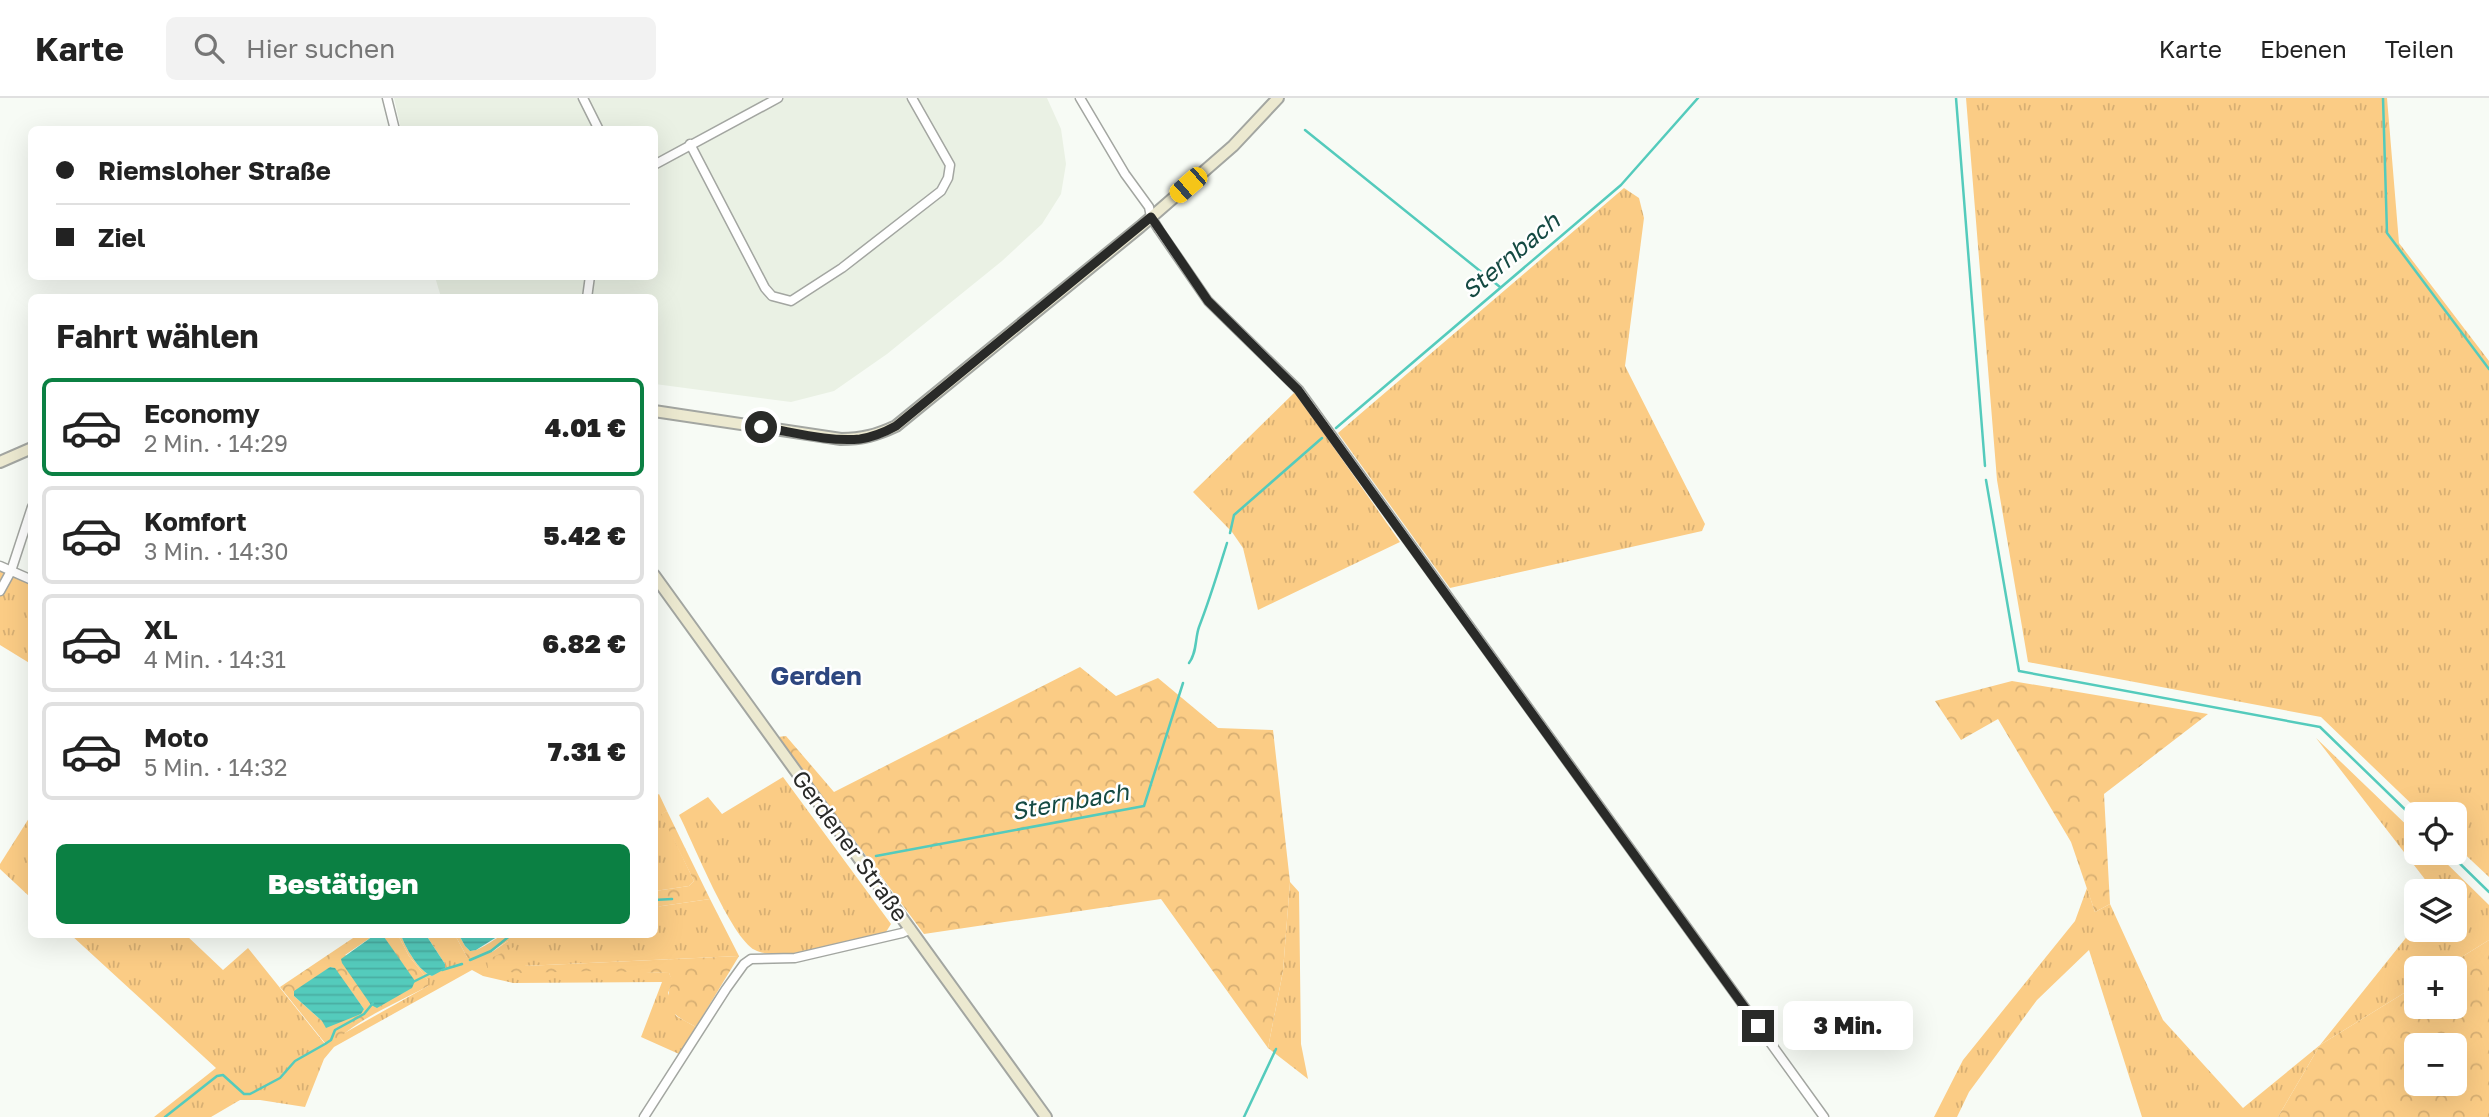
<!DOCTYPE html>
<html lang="de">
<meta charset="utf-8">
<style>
:root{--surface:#fff;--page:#f2f2f2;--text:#222;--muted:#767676;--line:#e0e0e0;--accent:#0b8043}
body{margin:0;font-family:"Golos Text",sans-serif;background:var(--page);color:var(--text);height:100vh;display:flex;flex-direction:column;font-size:26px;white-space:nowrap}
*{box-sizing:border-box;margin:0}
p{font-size:23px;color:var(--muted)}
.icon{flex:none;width:38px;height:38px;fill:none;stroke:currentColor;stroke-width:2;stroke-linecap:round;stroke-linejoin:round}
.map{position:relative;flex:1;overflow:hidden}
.sheet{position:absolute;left:28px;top:196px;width:630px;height:644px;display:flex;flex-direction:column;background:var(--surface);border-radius:10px;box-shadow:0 7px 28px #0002}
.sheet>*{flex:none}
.banner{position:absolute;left:28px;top:28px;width:630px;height:154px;border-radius:10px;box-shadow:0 7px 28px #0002;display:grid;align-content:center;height:154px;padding:0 28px;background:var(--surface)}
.controls{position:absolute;left:2404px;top:704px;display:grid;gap:14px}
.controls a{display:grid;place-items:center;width:63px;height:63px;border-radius:10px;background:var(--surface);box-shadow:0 7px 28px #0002;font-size:35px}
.end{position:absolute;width:32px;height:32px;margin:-16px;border:9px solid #292a28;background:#fff;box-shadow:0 0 0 4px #fff}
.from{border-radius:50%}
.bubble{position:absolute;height:49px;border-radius:10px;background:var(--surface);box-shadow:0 7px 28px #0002;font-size:23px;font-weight:800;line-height:49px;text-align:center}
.car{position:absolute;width:21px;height:42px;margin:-21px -10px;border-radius:9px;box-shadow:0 0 5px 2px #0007;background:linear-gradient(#f5c518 24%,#345 0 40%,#f5c518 0 76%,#345 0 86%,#f5c518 0)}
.banner b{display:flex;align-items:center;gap:24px;height:66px;font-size:26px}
.banner b+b{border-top:2px solid var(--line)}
.banner i{width:18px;height:18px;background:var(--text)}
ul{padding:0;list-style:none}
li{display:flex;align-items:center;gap:21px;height:98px;margin:0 14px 10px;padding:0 14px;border:4px solid var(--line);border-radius:10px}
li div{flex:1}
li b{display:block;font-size:26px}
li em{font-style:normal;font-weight:800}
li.active{border-color:var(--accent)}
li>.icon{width:63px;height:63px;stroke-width:1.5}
h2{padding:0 28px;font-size:32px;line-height:84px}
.cta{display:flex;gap:14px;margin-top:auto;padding:14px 28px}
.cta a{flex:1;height:80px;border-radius:10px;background:var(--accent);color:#fff;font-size:28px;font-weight:800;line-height:80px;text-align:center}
header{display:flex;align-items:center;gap:42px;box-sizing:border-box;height:98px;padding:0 35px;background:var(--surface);border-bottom:2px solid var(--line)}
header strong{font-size:33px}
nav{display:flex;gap:38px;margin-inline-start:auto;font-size:24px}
.search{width:490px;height:63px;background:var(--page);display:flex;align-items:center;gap:18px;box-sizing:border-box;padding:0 24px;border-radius:10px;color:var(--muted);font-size:26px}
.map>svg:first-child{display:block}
.built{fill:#eaf1e4}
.grass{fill:url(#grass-tufts)}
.forest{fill:url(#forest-crowns);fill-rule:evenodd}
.water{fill:url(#water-rules)}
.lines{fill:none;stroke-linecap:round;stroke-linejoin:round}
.stream{stroke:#54cbbc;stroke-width:2.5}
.minor-casing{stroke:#a3a6a1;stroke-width:11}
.secondary-casing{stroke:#a3a6a1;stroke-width:14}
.minor{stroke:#fff;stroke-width:8}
.secondary{stroke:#ece9d0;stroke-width:10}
.route{stroke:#292a28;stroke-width:9}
.labels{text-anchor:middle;stroke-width:5;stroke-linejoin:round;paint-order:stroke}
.street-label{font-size:23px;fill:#292a28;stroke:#fff}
.water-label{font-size:24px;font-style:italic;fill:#154a43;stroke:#fff}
.quarter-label{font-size:26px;font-weight:bold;fill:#2d467f;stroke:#fff}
</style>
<header>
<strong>Karte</strong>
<div class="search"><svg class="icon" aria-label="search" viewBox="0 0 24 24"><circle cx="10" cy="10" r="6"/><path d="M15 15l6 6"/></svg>Hier suchen</div>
<nav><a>Karte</a><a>Ebenen</a><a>Teilen</a></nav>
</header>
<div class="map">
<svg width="2489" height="1019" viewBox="0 0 2489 1019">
<defs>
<pattern id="grass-tufts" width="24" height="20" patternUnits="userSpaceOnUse" patternTransform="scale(1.75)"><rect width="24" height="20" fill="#fbcc85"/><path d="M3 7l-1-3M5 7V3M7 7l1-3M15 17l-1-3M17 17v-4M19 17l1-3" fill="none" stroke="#d7af73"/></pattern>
<pattern id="forest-crowns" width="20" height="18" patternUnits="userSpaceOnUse" patternTransform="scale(1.75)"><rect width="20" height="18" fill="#fbcc85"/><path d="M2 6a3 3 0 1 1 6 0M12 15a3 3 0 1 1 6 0" fill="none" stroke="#d7af73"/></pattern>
<pattern id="water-rules" width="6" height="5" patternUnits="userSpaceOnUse" patternTransform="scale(1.75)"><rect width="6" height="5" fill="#54cbbc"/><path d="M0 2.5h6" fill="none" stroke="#49aea2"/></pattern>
</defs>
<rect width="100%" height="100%" fill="#f7fbf5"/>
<path class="built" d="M394 0H1047L1061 31 1066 66 1061 96 1042 126 1002 163 887 256 834 293 791 304 655 286 654 200 441 199 435 179 654 178V32L401 31Z"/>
<g class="grass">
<path d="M1966 0H2387L2399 145 2489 263V779L2455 747V716H2422L2321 619 2028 564 1997 382Z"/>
<path d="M1624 90 1639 100 1644 120 1625 268 1705 426 1702 433 1450 490 1338 335Z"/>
<path d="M1295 294 1400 444 1258 512 1243 450 1232 434 1193 394Z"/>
<path d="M0 468 31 482V566L0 547Z"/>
<path d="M2316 640 2417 737V754H2435L2489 807V842L2444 870H2417V887L2320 947 2278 1019H2142L2089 852 2037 902 1969 994 1957 1019H1934L1963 962 2075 823 2087 790 2095 814 2110 806 2163 922 2243 1010 2320 947 2417 826V831H2455V793H2434Z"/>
<path d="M783 679 891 826 886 834C856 841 781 866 755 852 731 840 693 744 679 717L708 699 722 716Z"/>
<path d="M659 696 667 713 662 716 694 783 689 788 655 793 654 699Z"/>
<path d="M31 717V800L0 771V766Z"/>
<path d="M1290 784 1299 794 1301 946 1308 981 1268 950 1283 873Z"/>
<path d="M710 801 739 858 524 868 486 867 669 875 673 883 668 895 676 918 696 929 679 956 641 939 662 884 513 885 483 878 472 872 334 949 324 961 305 1009 260 1002H240L211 1019H154L216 970 71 837H186L223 872 248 850 325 946 428 888V882L409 858 398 837H401C405 849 419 874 432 878L445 866 426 837H455L467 859 492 854 508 843V837L654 836 655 809Z"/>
</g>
<g class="forest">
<path d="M1080 569 1116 598 1158 580 1218 630 1273 632 1290 784 1283 873 1268 950 1161 801 924 836 778 639 786 638 834 694Z"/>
<path d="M2012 583 2208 616 2104 696 2110 806 2095 814 2071 744 1998 621 1961 642 1935 603Z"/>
<path d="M667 713 710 801 655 809V793L689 788 694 783 661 716Z"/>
<path d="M359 836 380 837 373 838 345 857 415 884 382 837H398L409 858 428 882V888C397 905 352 923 329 950L280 889ZM330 869 334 870 364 911 322 923 294 898Z"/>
<path d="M455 837H459L465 848 470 853C485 852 495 837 508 837V843L474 864 467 859Z"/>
<path d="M2489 842V1019H2278L2320 947 2417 887V908H2455V870H2444ZM2417 947H2455V985H2417Z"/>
<path d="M514 849 524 868 739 858 696 929C673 917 662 911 672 883L669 875 597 873 516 875 488 870 487 862Z"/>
</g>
<g class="water">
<path d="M382 836 415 883 412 890 377 910 371 907 342 865 341 861 373 838Z"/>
<path d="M401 837H426L445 866V871L432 878C419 874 405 849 401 837Z"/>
<path d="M459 837 500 836V837L476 852 470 853 465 848Z"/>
<path d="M330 869 335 870 364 911 361 916 326 930 322 923 294 898V893Z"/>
</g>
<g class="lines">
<g class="stream">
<path d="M1956 0 1985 368"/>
<path d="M2383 0 2387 135 2489 271"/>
<path d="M1305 32 1500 189"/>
<path d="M1336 330 1621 87 1698 0"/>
<path d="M1986 382 2019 573 2320 629 2417 723"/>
<path d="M1230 435 1234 417 1322 340"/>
<path d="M1189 565C1197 555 1195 540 1199 529 1210 501 1218 474 1227 445"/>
<path d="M2448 754 2489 794"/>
<path d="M876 758 1144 708 1183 585"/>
<path d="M654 802 672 801"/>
<path d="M470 862 491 853 512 836"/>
<path d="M442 872 462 866"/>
<path d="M413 884 429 876"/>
<path d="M165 1019 217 978 223 977 244 996H250L280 980 295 963 325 946 331 942 335 932 364 916 373 905"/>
<path d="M1244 1019 1276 951"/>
</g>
<defs>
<g id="minor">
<path d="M387 0 395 32"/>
<path d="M583 0 599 32"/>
<path d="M1080 0 1125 76 1149 109 1151 119 1159 132 1208 203 1299 292 1824 1019"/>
<path d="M690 46 765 190 772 198 791 203 842 170 941 93 948 80 950 67 912 0"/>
<path d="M654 67 778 0"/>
<path d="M587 200 590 178"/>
<path d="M0 468 32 482"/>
<path d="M0 493 11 473 32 409"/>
<path d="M644 1019 726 891 744 866 751 861 795 860 902 835 911 831"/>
</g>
<g id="secondary">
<path d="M654 313 841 341C862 341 877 337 896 328L1140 129 1233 48 1278 0"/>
<path d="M0 364 32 350"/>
<path d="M654 477 1046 1019"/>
</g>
</defs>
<use href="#minor" class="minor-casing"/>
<use href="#secondary" class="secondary-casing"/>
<use href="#minor" class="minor"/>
<use href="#secondary" class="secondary"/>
</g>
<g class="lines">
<path class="route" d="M761 329C793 334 828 344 860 341 873 339 885 334 896 328L1151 119 1208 203 1298 292 1758 928"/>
</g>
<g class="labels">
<g class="street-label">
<text transform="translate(850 748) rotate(54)" y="8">Gerdener Straße</text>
</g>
<g class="water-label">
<text transform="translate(1511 158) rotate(-40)" y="8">Sternbach</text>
<text transform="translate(1070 704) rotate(-10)" y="8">Sternbach</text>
</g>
<g class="quarter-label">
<text x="816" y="587">Gerden</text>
</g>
</g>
</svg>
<div class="controls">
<a><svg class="icon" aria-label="locate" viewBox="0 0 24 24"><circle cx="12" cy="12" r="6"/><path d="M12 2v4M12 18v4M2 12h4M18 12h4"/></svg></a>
<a><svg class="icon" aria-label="layers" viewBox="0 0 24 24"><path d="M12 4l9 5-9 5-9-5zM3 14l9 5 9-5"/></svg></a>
<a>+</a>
<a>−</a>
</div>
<i class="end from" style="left:761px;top:329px"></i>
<i class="end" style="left:1758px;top:928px"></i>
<div class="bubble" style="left:1783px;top:903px;width:130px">3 Min.</div>
<i class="car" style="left:1188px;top:87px;rotate:229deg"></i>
<div class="banner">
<b><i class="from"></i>Riemsloher Straße</b>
<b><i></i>Ziel</b>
</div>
<section class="sheet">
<h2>Fahrt wählen</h2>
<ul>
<li class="active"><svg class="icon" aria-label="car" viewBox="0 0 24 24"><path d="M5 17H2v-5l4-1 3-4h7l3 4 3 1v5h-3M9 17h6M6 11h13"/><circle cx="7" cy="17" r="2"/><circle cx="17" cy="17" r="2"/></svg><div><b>Economy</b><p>2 Min. · 14:29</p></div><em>4.01 €</em></li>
<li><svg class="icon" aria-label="car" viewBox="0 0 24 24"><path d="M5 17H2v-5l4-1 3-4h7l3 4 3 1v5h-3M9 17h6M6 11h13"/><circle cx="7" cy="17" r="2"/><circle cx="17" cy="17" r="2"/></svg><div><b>Komfort</b><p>3 Min. · 14:30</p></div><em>5.42 €</em></li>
<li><svg class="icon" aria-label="car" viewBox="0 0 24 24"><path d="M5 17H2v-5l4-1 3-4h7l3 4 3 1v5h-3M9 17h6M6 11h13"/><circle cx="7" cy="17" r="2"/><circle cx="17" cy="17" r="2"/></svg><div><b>XL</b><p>4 Min. · 14:31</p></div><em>6.82 €</em></li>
<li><svg class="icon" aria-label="car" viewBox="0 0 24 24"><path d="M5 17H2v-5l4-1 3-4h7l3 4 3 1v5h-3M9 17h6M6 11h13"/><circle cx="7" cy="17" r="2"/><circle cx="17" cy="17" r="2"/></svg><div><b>Moto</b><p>5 Min. · 14:32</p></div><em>7.31 €</em></li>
</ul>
<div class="cta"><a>Bestätigen</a></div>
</section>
</div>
